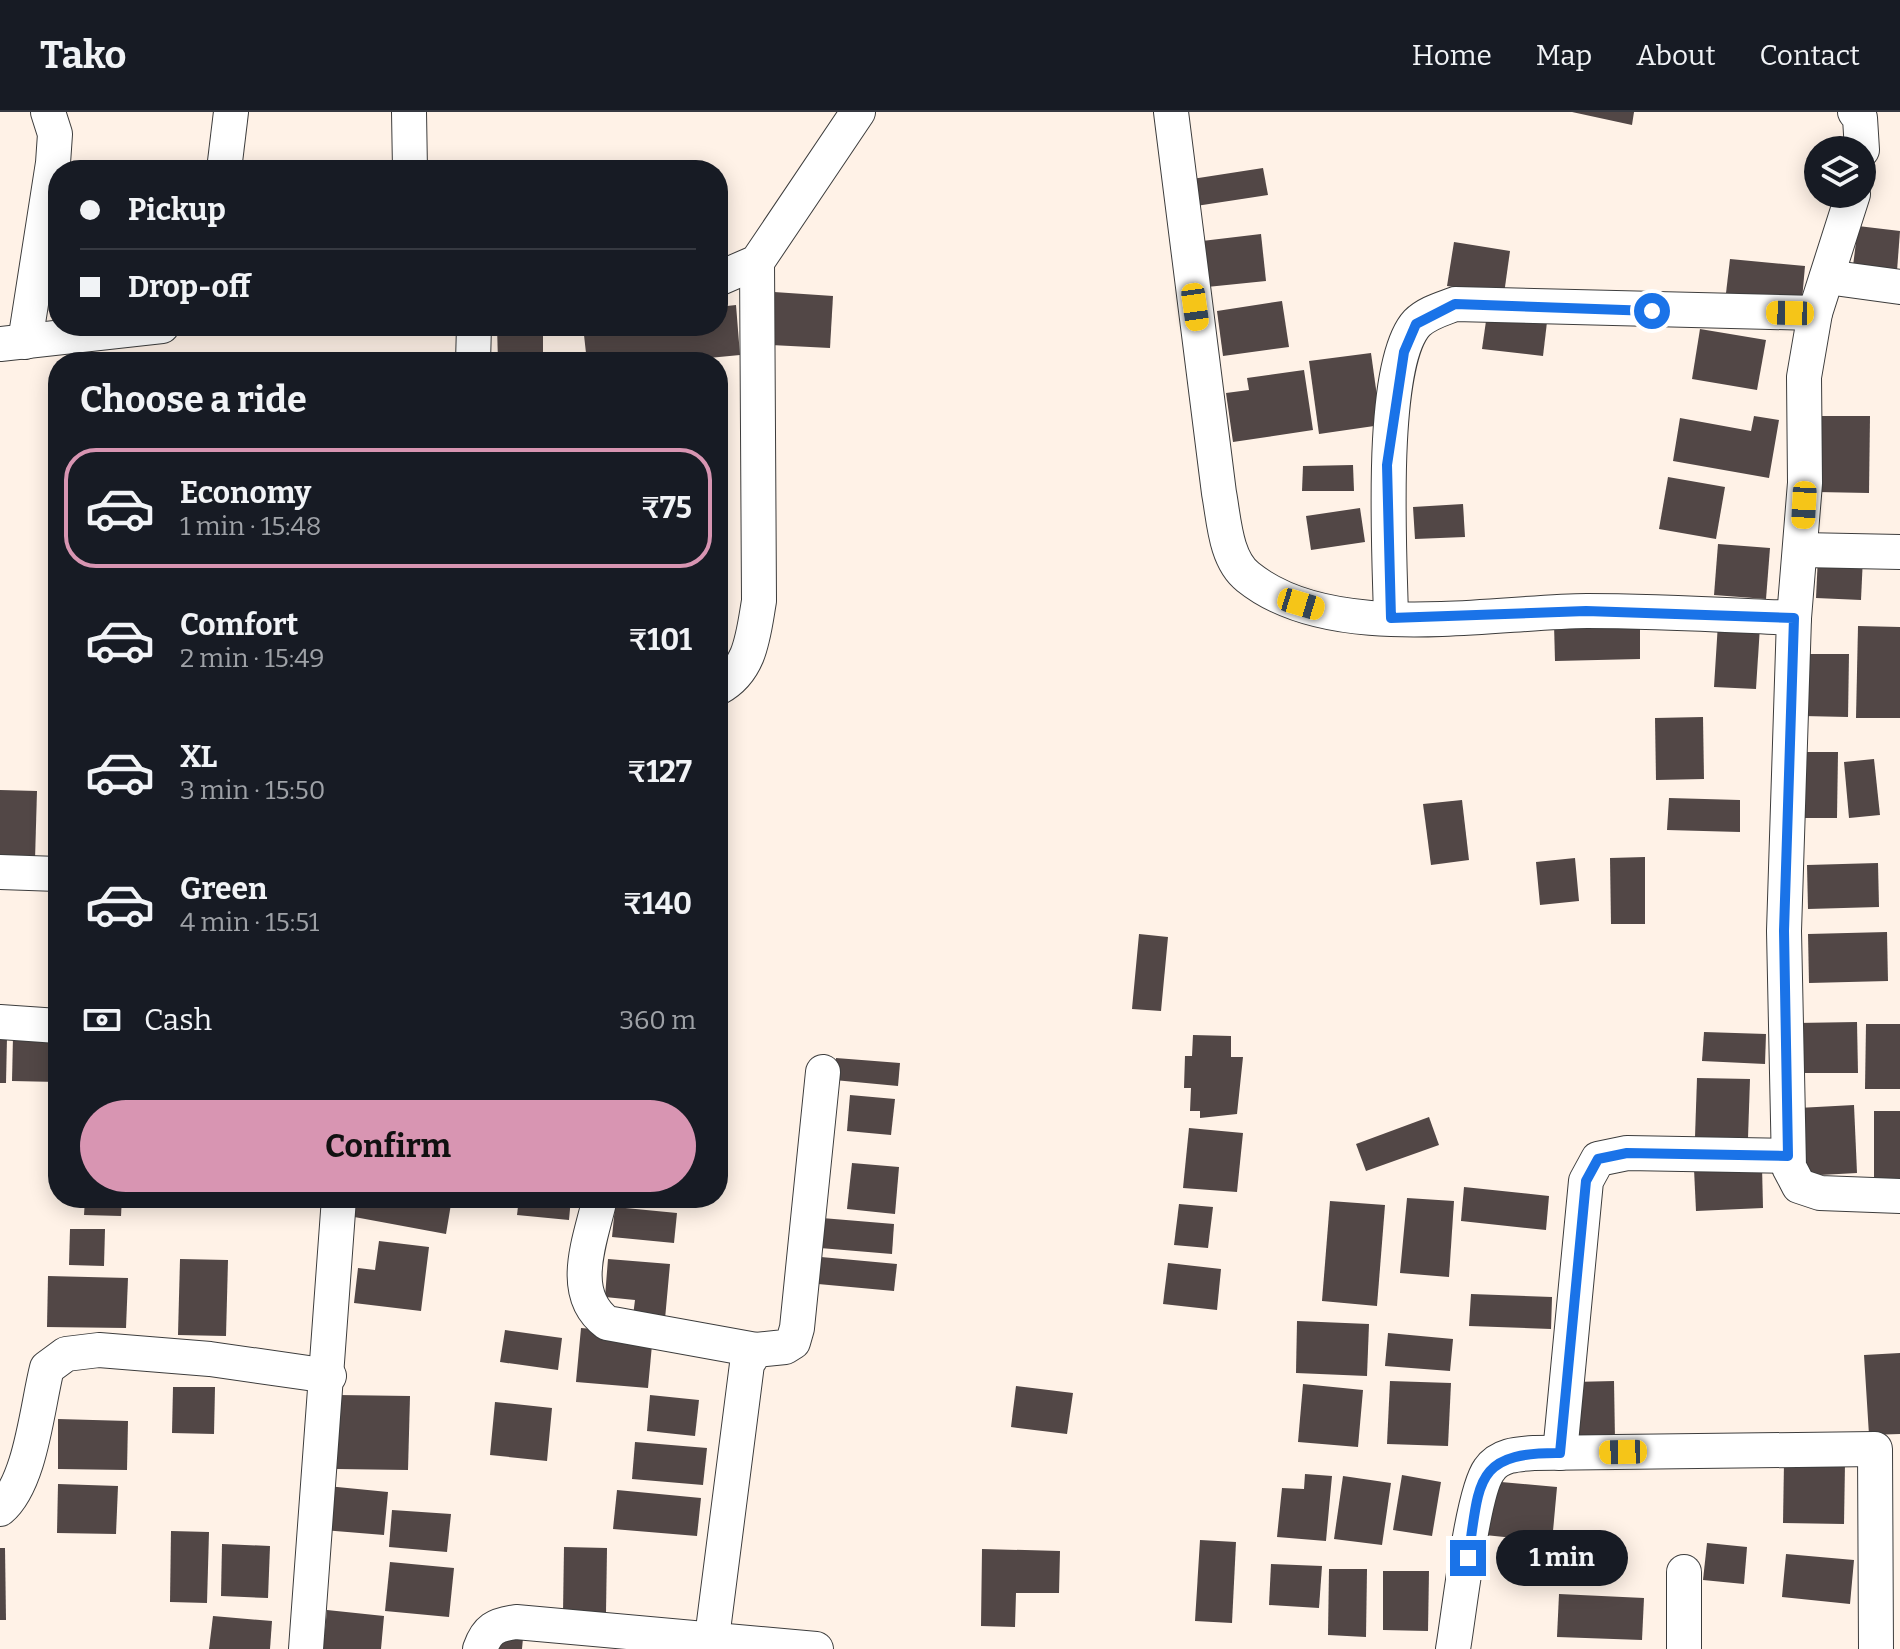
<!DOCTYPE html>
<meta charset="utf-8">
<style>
:root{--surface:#171b24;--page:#20242c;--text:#f1f3f6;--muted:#9ea1a6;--line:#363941;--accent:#d895b2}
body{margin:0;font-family:Bitter,serif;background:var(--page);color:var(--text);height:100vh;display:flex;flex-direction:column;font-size:30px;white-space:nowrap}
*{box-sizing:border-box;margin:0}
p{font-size:26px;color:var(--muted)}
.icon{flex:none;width:44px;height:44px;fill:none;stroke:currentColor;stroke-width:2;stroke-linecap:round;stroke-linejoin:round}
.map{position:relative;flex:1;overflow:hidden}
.panel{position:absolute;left:48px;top:240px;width:680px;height:856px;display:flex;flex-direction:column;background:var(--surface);border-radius:32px;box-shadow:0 4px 20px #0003}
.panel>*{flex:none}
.hud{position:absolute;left:48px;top:48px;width:680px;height:176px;border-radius:32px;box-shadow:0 4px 20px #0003;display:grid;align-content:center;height:176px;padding:0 32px;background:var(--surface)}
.buttons{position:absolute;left:1804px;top:24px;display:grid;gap:16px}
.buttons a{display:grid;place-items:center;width:72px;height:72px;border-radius:50%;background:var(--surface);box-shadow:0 4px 20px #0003;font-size:40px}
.end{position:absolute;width:36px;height:36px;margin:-18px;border:10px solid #1a73e8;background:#fff;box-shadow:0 0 0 4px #fff}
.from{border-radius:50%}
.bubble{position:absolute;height:56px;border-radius:28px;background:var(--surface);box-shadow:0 4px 20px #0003;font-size:26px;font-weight:700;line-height:56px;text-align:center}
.car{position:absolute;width:24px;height:48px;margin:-24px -12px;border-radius:10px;box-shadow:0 0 6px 2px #0007;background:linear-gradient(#f5c518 24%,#345 0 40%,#f5c518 0 76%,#345 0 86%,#f5c518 0)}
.hud b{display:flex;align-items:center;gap:28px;height:76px;font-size:30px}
.hud b+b{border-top:2px solid var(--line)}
.hud i{width:20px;height:20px;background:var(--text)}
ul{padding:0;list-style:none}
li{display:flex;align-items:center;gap:24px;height:120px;margin:0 16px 12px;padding:0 16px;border:4px solid transparent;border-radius:32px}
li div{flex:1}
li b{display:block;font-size:30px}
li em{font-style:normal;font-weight:700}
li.on{border-color:var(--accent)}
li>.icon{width:72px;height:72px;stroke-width:1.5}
h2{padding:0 32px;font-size:36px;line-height:96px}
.pay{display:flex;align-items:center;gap:20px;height:88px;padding:0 32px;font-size:30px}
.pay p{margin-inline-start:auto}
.cta{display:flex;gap:16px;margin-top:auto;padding:16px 32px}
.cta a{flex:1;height:92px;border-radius:48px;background:var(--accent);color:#111;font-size:32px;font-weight:700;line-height:92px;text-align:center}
header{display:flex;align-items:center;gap:48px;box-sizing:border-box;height:112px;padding:0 40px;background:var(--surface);border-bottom:2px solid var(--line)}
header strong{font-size:38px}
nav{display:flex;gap:44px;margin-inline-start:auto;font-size:28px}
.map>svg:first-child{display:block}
.building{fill:#524746}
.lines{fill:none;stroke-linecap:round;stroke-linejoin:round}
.minor-casing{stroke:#3d3d3d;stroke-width:36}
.minor{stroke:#fff;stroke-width:34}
.route{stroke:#1a73e8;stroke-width:10}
</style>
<header>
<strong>Tako</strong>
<nav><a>Home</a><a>Map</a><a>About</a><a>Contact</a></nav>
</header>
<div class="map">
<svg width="1900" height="1537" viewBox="0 0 1900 1537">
<rect width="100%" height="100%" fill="#fff2e7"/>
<g class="building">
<path d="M1572 0H1634L1632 13Z"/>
<path d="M1263 56 1268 83 1196 94 1192 67Z"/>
<path d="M1858 114 1900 119 1897 159 1853 154Z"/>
<path d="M1261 122 1266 169 1207 175 1202 129Z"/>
<path d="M1454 130 1510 139 1504 182 1447 174Z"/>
<path d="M1730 147 1805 154 1802 188 1726 181Z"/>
<path d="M774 180 833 184 830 236 771 233Z"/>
<path d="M1282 189 1289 235 1223 244 1217 199Z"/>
<path d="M736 193 740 243 667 250H587L583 214H718V195Z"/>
<path d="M1487 202 1547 210 1543 244 1482 237Z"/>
<path d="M497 214H543V250H498Z"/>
<path d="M1700 217 1766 228 1757 278 1692 267Z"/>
<path d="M1371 241 1381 313 1319 322 1309 249Z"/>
<path d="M1304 258 1313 318 1233 330 1226 281 1249 278 1247 266Z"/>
<path d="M1754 304 1779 308 1769 366 1673 349 1680 306 1751 319Z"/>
<path d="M1818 304H1870L1869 381 1817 380Z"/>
<path d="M1353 353 1354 379H1302L1303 354Z"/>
<path d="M1668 365 1725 375 1716 427 1659 417Z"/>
<path d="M1463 392 1465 425 1415 427 1413 395Z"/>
<path d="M1360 396 1365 430 1311 438 1306 404Z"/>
<path d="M1718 432 1770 436 1766 487 1714 483Z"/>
<path d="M1818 444 1863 445 1861 488 1816 486Z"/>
<path d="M1640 511V547L1555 549 1554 512Z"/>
<path d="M1718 511 1760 514 1756 577 1714 575Z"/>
<path d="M1858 514 1900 515V606H1856Z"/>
<path d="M1803 542H1849L1848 605 1803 604Z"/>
<path d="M1703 605 1704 667 1656 668 1655 606Z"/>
<path d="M1804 640H1838L1837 706H1803Z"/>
<path d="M1874 647 1880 703 1849 706 1844 650Z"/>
<path d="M0 678 37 679 35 748 0 747Z"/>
<path d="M1669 686 1740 688V720L1667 718Z"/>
<path d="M1462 688 1469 748 1431 753 1423 692Z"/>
<path d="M1645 745V812H1611L1610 746Z"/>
<path d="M1575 746 1579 789 1540 793 1536 750Z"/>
<path d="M1878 751 1879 795 1808 797 1807 753Z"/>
<path d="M1887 820 1888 869 1809 871 1808 822Z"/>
<path d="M1139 822 1168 825 1161 899 1132 897Z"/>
<path d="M1857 910 1858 961H1796V911Z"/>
<path d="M1866 912H1900V977H1865Z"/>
<path d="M1704 920 1766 922 1765 952 1702 949Z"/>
<path d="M1193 923 1231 924V945H1243L1237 1002 1200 1006V999H1190L1191 976H1184L1185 944H1192Z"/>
<path d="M13 924H58V970L12 969Z"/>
<path d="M0 925H7L6 971H0Z"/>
<path d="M836 946 900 951 898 974 834 968Z"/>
<path d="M1697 966 1750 967 1748 1026 1695 1025Z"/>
<path d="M850 983 895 987 891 1023 847 1019Z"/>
<path d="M1854 993 1857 1061 1802 1064 1798 996Z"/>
<rect x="1874" y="999" width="26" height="70"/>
<path d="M1429 1005 1439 1033 1366 1059 1356 1032Z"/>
<path d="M1189 1016 1243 1021 1237 1080 1183 1076Z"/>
<path d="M852 1051 899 1055 895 1102 847 1097Z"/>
<path d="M1762 1054 1763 1096 1696 1099 1694 1057Z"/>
<path d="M1464 1075 1549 1084 1546 1118 1461 1109Z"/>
<path d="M85 1086H122L121 1104 84 1103Z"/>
<path d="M353 1086H452L446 1122 349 1104Z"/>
<path d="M519 1086H571L569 1108 517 1103Z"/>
<path d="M1407 1086 1454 1089 1449 1165 1400 1161Z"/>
<path d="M1330 1089 1385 1093 1377 1194 1322 1189Z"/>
<path d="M1179 1092 1213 1095 1208 1136 1174 1133Z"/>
<path d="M615 1095 677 1101 674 1131 612 1125Z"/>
<path d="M822 1106 894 1112 892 1142 820 1136Z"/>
<path d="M70 1117H105L104 1154 69 1153Z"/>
<path d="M379 1129 429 1135 421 1199 354 1191 358 1156 375 1158Z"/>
<path d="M821 1145 897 1152 894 1179 818 1172Z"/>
<path d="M180 1147 228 1148 226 1224 178 1223Z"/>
<path d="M608 1147 670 1152 665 1207 633 1204 635 1188 605 1185Z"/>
<path d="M1168 1151 1221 1157 1217 1198 1163 1192Z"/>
<path d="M48 1164 128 1166 126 1216 47 1215Z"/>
<path d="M1471 1182 1552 1185 1551 1217 1469 1214Z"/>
<path d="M1297 1209 1369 1212 1367 1264 1296 1261Z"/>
<path d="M581 1216 653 1222 648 1276 576 1270Z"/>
<path d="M505 1218 562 1226 558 1258 500 1250Z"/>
<path d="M1388 1221 1453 1227 1450 1259 1385 1254Z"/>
<path d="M1900 1241V1322L1869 1323 1864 1243Z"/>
<path d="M1390 1269 1451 1271 1448 1334 1387 1332Z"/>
<path d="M1614 1269 1615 1328 1575 1329 1573 1270Z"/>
<path d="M1303 1272 1363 1278 1358 1335 1298 1330Z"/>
<path d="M1016 1274 1073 1281 1067 1322 1011 1315Z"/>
<path d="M173 1275H215L214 1322 172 1321Z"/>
<path d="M338 1283 410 1284 408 1358 337 1357Z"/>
<path d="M650 1283 699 1288 695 1324 647 1319Z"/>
<path d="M495 1290 552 1296 547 1349 490 1343Z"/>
<path d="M58 1307 128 1309 127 1358 58 1357Z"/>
<path d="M635 1330 707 1336 703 1373 632 1367Z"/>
<path d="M1784 1350 1845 1351 1844 1412 1783 1411Z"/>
<path d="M1305 1362 1332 1364 1326 1429 1277 1425 1282 1376 1304 1377Z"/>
<path d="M1402 1363 1441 1370 1432 1424 1393 1418Z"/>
<path d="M1343 1364 1391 1371 1382 1433 1334 1427Z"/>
<path d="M1490 1369 1557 1375 1552 1430 1485 1423Z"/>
<path d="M58 1372 118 1374 116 1422 57 1421Z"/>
<path d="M327 1374 388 1380 384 1423 323 1418Z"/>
<path d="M617 1378 701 1386 697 1424 613 1417Z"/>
<path d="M392 1398 451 1402 447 1440 389 1435Z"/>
<path d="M171 1419 209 1420 207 1491 170 1490Z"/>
<path d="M1200 1428 1236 1430 1232 1511 1195 1509Z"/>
<path d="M1707 1431 1747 1435 1744 1472 1703 1468Z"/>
<path d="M222 1432 270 1434 268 1486 221 1484Z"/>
<path d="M564 1435 607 1436 606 1501H563Z"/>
<path d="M0 1436H5L6 1508H0Z"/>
<path d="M982 1437 1060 1439 1059 1481H1016L1015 1515 981 1514Z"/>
<path d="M1786 1442 1854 1448 1850 1492 1782 1485Z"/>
<path d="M390 1450 454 1456 449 1505 385 1499Z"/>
<path d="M1271 1452 1322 1454 1319 1496 1269 1493Z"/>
<path d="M1329 1457H1367L1366 1525 1328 1523Z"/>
<path d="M1383 1459H1429L1428 1519 1383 1518Z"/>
<path d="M1559 1482 1644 1486 1642 1528 1557 1525Z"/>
<path d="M327 1498 384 1504 381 1537H323Z"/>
<path d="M213 1504 272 1509 270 1537H209Z"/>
<path d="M493 1524 523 1526 522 1537H492Z"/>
</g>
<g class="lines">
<defs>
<g id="minor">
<path d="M409 0 410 58"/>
<path d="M1171 0 1219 381C1224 407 1225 447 1248 465 1331 532 1487 500 1587 499 1656 499 1725 503 1794 506L1784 819 1789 1055 1799 1074 1820 1081 1900 1084"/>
<path d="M1855 0 1860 6 1862 38"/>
<path d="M224 58 231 0"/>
<path d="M1827 165 1900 175"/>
<path d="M718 167 757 150 858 0"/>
<path d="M25 230 53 51 55 22 48 0"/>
<path d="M0 232 162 214"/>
<path d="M473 250 474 214"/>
<path d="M1802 438 1900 440"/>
<path d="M1391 506C1390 447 1378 253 1417 211 1427 201 1442 197 1455 192L1815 201"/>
<path d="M1794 506 1805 371 1804 265 1815 201 1853 82"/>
<path d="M718 576C751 558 753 524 759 489L757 150"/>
<path d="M0 760 58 762"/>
<path d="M0 910 58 914"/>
<path d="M600 1086C591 1127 567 1181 607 1211L756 1238"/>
<path d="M1560 1341 1586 1069 1598 1047 1627 1041 1788 1044"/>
<path d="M0 1397C31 1371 37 1295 47 1256L66 1242 99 1238 210 1247 329 1264"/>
<path d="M1684 1460V1537"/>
<path d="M712 1526 747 1252 756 1238 785 1235 793 1230 797 1216 823 960"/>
<path d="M306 1537 339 1086"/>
<path d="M480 1537C487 1517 495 1513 516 1510L816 1537"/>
<path d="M1453 1537C1459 1503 1472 1381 1489 1358 1499 1343 1517 1342 1534 1341L1875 1337 1876 1537"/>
</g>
</defs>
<use href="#minor" class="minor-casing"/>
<use href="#minor" class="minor"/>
</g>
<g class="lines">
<path class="route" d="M1468 1446C1480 1370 1473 1340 1560 1341L1586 1069 1598 1047 1627 1041 1788 1044 1784 819 1794 506 1586 499 1391 506 1387 353 1404 240 1416 212 1455 192 1652 199"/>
</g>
</svg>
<div class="buttons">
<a><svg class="icon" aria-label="layers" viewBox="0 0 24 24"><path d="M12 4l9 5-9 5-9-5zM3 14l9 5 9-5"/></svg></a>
</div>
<i class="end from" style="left:1652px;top:199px"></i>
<i class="end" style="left:1468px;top:1446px"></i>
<div class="bubble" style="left:1496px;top:1418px;width:132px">1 min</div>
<i class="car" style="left:1195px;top:195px;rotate:172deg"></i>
<i class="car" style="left:1790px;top:201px;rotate:271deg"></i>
<i class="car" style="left:1804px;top:393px;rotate:183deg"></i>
<i class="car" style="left:1301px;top:492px;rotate:107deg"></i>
<i class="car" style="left:1623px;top:1340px;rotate:269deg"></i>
<div class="hud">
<b><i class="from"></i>Pickup</b>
<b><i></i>Drop-off</b>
</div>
<section class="panel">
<h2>Choose a ride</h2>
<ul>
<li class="on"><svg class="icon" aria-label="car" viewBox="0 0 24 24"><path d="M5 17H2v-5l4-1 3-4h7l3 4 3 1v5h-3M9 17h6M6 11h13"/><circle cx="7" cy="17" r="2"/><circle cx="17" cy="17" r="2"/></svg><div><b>Economy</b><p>1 min · 15:48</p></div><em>₹75</em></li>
<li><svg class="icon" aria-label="car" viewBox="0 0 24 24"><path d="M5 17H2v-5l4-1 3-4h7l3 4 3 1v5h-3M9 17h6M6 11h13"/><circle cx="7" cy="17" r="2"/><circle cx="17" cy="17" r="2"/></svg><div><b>Comfort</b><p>2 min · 15:49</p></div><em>₹101</em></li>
<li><svg class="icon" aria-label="car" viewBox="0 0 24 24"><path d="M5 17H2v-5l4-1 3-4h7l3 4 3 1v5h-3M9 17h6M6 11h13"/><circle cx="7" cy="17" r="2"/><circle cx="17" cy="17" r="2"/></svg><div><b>XL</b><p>3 min · 15:50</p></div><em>₹127</em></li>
<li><svg class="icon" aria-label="car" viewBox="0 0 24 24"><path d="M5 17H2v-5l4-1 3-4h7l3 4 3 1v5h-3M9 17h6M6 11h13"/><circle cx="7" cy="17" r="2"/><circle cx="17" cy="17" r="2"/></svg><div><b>Green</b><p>4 min · 15:51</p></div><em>₹140</em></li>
</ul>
<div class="pay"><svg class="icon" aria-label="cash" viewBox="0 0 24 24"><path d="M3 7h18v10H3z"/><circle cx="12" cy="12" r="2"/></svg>Cash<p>360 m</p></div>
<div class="cta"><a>Confirm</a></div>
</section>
</div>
